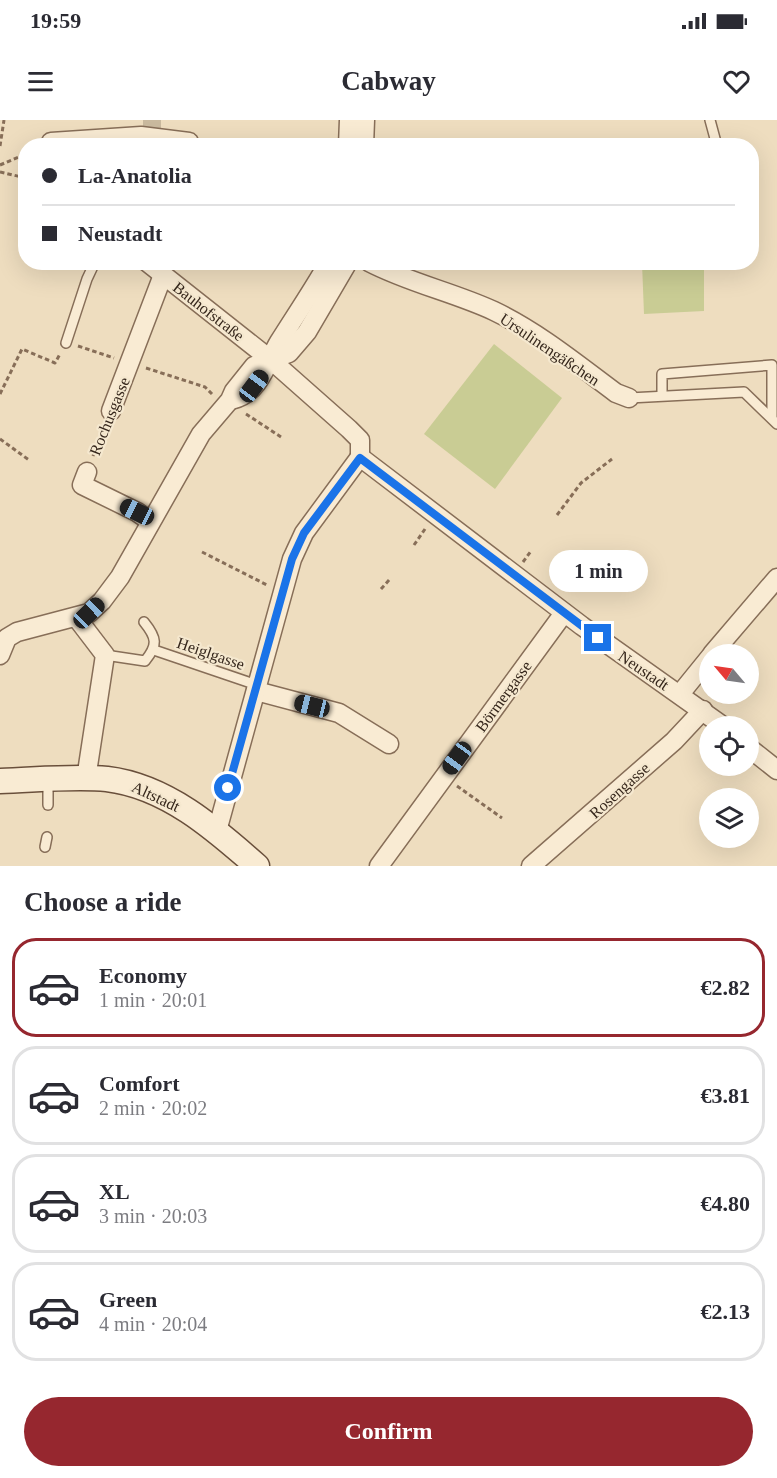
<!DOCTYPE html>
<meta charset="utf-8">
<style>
:root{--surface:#fff;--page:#f7f7f7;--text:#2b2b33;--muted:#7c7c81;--line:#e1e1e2;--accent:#96272f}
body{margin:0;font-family:"Times New Roman",serif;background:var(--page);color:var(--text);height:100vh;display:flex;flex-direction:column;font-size:22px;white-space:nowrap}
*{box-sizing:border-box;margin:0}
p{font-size:20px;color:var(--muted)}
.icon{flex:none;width:33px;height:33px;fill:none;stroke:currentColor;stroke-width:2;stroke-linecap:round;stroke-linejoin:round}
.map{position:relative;height:746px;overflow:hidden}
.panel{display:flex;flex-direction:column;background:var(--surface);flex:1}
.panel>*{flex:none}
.guide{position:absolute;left:18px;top:18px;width:741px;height:132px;border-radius:24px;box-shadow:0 6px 24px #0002;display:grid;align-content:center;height:132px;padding:0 24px;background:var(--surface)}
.needle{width:39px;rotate:299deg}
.buttons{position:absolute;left:699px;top:524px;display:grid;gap:12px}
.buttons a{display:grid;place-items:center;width:60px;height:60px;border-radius:50%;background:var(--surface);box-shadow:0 6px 24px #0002;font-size:30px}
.end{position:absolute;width:27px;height:27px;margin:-14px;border:8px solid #1a73e8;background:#fff;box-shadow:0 0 0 3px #fff}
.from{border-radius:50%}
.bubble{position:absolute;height:42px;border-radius:21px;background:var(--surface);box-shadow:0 6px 24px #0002;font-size:20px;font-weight:700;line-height:42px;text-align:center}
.car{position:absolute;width:18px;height:36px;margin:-18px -9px;border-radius:8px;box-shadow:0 0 4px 2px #0007;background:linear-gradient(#222 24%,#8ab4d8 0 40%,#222 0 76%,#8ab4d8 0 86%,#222 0)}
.guide b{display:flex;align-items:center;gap:21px;height:57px;font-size:22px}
.guide b+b{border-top:2px solid var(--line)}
.guide i{width:15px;height:15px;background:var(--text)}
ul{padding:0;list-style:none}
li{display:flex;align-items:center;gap:18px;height:99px;margin:0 12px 9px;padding:0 12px;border:3px solid var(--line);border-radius:24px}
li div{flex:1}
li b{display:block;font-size:22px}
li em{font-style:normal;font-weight:700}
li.on{border-color:var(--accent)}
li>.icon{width:54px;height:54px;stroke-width:1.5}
h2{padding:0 24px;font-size:27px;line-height:72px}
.button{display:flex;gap:12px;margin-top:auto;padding:12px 24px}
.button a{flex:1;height:69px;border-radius:36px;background:var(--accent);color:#fff;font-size:24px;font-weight:700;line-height:69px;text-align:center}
.status{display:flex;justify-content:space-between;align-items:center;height:42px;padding:0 30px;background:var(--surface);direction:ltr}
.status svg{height:16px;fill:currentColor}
header{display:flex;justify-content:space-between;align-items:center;height:78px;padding:0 24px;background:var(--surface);font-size:27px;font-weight:700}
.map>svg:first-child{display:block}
.green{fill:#c9cc94}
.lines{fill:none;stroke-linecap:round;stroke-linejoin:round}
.street-tunnel{stroke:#c9b99e;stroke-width:18;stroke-dasharray:18 9;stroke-linecap:butt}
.lane-casing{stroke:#876e58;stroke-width:12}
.street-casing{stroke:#876e58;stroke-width:21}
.secondary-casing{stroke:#694f3b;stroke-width:27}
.path{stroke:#876e58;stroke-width:3;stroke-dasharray:4.5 3;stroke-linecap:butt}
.lane{stroke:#f9ebd3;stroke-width:9}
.street{stroke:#f9ebd3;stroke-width:18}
.secondary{stroke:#f9ebd3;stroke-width:24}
.route{stroke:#1a73e8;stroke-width:8}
.labels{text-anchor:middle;stroke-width:4.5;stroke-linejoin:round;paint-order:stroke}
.street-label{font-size:16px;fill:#36271c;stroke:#f5e8cf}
</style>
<div class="status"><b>19:59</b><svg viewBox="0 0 49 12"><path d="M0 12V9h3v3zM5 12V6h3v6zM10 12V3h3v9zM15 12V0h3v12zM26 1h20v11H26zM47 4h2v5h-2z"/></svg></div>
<header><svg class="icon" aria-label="menu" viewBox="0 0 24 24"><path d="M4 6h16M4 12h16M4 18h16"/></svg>Cabway<svg class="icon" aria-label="heart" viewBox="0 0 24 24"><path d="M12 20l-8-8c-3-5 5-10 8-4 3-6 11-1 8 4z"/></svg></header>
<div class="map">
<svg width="777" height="746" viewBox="0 0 777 746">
<rect width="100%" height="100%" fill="#eeddbf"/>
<g class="green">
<path d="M642 143H704V191L644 194Z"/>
<path d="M494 224 562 278 495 369 424 314Z"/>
</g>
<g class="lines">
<path class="street-tunnel" d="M152 11V0"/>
<defs>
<g id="lane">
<path d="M710 0 717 26"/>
<path d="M66 223 87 159 95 142"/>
<path d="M662 275V254L772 245V297"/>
<path d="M629 278 744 272 777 304"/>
<path d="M154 530 257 565"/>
<path d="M105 535 145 541C158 525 157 518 144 502"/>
<path d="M48 685V660"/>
<path d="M45 727 47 717"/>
</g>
<g id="street">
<path d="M51 22 141 16 189 22"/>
<path d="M348 26 349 0"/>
<path d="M364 26 365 0"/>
<path d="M147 142 271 240 349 309 360 320V337"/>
<path d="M369 142C409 163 453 172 494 191 538 212 577 244 616 273L629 278"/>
<path d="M234 279C260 272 267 242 279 222 296 195 313 170 329 142"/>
<path d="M111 291 163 155"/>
<path d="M360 337 582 506 723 606"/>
<path d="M87 352 82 365 137 392 150 401"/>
<path d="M76 497 105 535 86 659"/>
<path d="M712 534 777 458"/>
<path d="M0 535 7 518 17 512 89 493 102 481 120 457 201 314 230 280 234 271 254 246 289 233 307 212 348 142"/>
<path d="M256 571 339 593 389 624"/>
<path d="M680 574 710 537"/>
<path d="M748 627 777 650"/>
<path d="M217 711 292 439 304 413 360 337"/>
<path d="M379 746 564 493"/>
<path d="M531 746 674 621 703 590"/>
</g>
<path id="secondary" d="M0 661C35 660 72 656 107 659 166 666 214 708 257 746"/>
</defs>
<use href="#lane" class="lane-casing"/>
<use href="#street" class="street-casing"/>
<use href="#secondary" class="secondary-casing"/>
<g class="path">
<path d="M0 26 4 0"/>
<path d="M0 45 26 34"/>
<path d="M0 52 26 58"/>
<path d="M78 226 114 238"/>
<path d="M146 248 205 267 212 274"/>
<path d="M0 274 22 229 55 243 60 234"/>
<path d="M246 294 281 317"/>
<path d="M0 319 29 340"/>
<path d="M93 336 105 306"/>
<path d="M557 395 581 363 612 339"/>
<path d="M414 425 425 409"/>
<path d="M202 432 267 465"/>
<path d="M523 442 531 431"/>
<path d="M381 469 390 459"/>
<path d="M457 666 502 698"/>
</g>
<use href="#lane" class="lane"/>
<use href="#street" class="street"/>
<use href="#secondary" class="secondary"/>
</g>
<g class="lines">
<path class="route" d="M228 668 292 439 304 413 360 338 598 518"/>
</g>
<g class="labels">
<g class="street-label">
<text transform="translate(209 191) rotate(38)" y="6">Bauhofstraße</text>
<text transform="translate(550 229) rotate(34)" y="6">Ursulinengäßchen</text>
<text transform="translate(109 296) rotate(-68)" y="6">Rochusgasse</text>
<text transform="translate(211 533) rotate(19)" y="6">Heiglgasse</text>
<text transform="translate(644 550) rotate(34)" y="6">Neustadt</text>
<text transform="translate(503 576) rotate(-54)" y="6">Börmergasse</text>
<text transform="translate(619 670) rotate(-42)" y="6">Rosengasse</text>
<text transform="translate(156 676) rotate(25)" y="6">Altstadt</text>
</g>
</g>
</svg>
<div class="buttons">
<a><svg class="needle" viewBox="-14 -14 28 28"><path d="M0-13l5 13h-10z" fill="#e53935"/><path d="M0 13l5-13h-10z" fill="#7c7c81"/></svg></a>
<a><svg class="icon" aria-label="locate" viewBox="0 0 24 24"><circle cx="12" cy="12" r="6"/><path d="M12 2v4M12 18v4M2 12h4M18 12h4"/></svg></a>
<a><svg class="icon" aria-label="layers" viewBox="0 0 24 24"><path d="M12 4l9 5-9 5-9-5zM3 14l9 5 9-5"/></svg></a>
</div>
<i class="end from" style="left:228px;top:668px"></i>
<i class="end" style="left:598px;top:518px"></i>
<div class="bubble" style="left:549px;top:430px;width:99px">1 min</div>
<i class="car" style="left:254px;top:266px;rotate:37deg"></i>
<i class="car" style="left:137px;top:392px;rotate:296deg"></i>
<i class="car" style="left:89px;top:493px;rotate:46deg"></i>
<i class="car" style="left:312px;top:586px;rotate:284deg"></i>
<i class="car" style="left:457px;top:638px;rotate:216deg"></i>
<div class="guide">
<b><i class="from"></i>La-Anatolia</b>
<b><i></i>Neustadt</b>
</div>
</div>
<section class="panel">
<h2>Choose a ride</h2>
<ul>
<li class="on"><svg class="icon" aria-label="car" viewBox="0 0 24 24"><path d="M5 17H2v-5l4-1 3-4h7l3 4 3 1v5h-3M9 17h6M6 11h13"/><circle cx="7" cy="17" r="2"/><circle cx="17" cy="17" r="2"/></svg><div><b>Economy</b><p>1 min · 20:01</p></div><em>€2.82</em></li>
<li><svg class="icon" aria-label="car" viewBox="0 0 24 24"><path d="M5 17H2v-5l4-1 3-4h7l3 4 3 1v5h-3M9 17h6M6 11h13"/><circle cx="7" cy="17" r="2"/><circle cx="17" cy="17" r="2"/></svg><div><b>Comfort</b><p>2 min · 20:02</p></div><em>€3.81</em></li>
<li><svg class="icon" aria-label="car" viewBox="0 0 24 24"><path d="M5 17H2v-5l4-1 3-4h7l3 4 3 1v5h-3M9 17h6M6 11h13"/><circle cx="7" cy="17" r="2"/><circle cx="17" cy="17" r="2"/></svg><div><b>XL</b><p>3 min · 20:03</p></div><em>€4.80</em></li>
<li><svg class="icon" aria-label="car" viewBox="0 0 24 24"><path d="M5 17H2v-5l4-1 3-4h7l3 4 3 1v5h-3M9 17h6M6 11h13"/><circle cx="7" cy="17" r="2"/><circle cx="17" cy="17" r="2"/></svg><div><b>Green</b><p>4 min · 20:04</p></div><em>€2.13</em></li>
</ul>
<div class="button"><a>Confirm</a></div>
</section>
